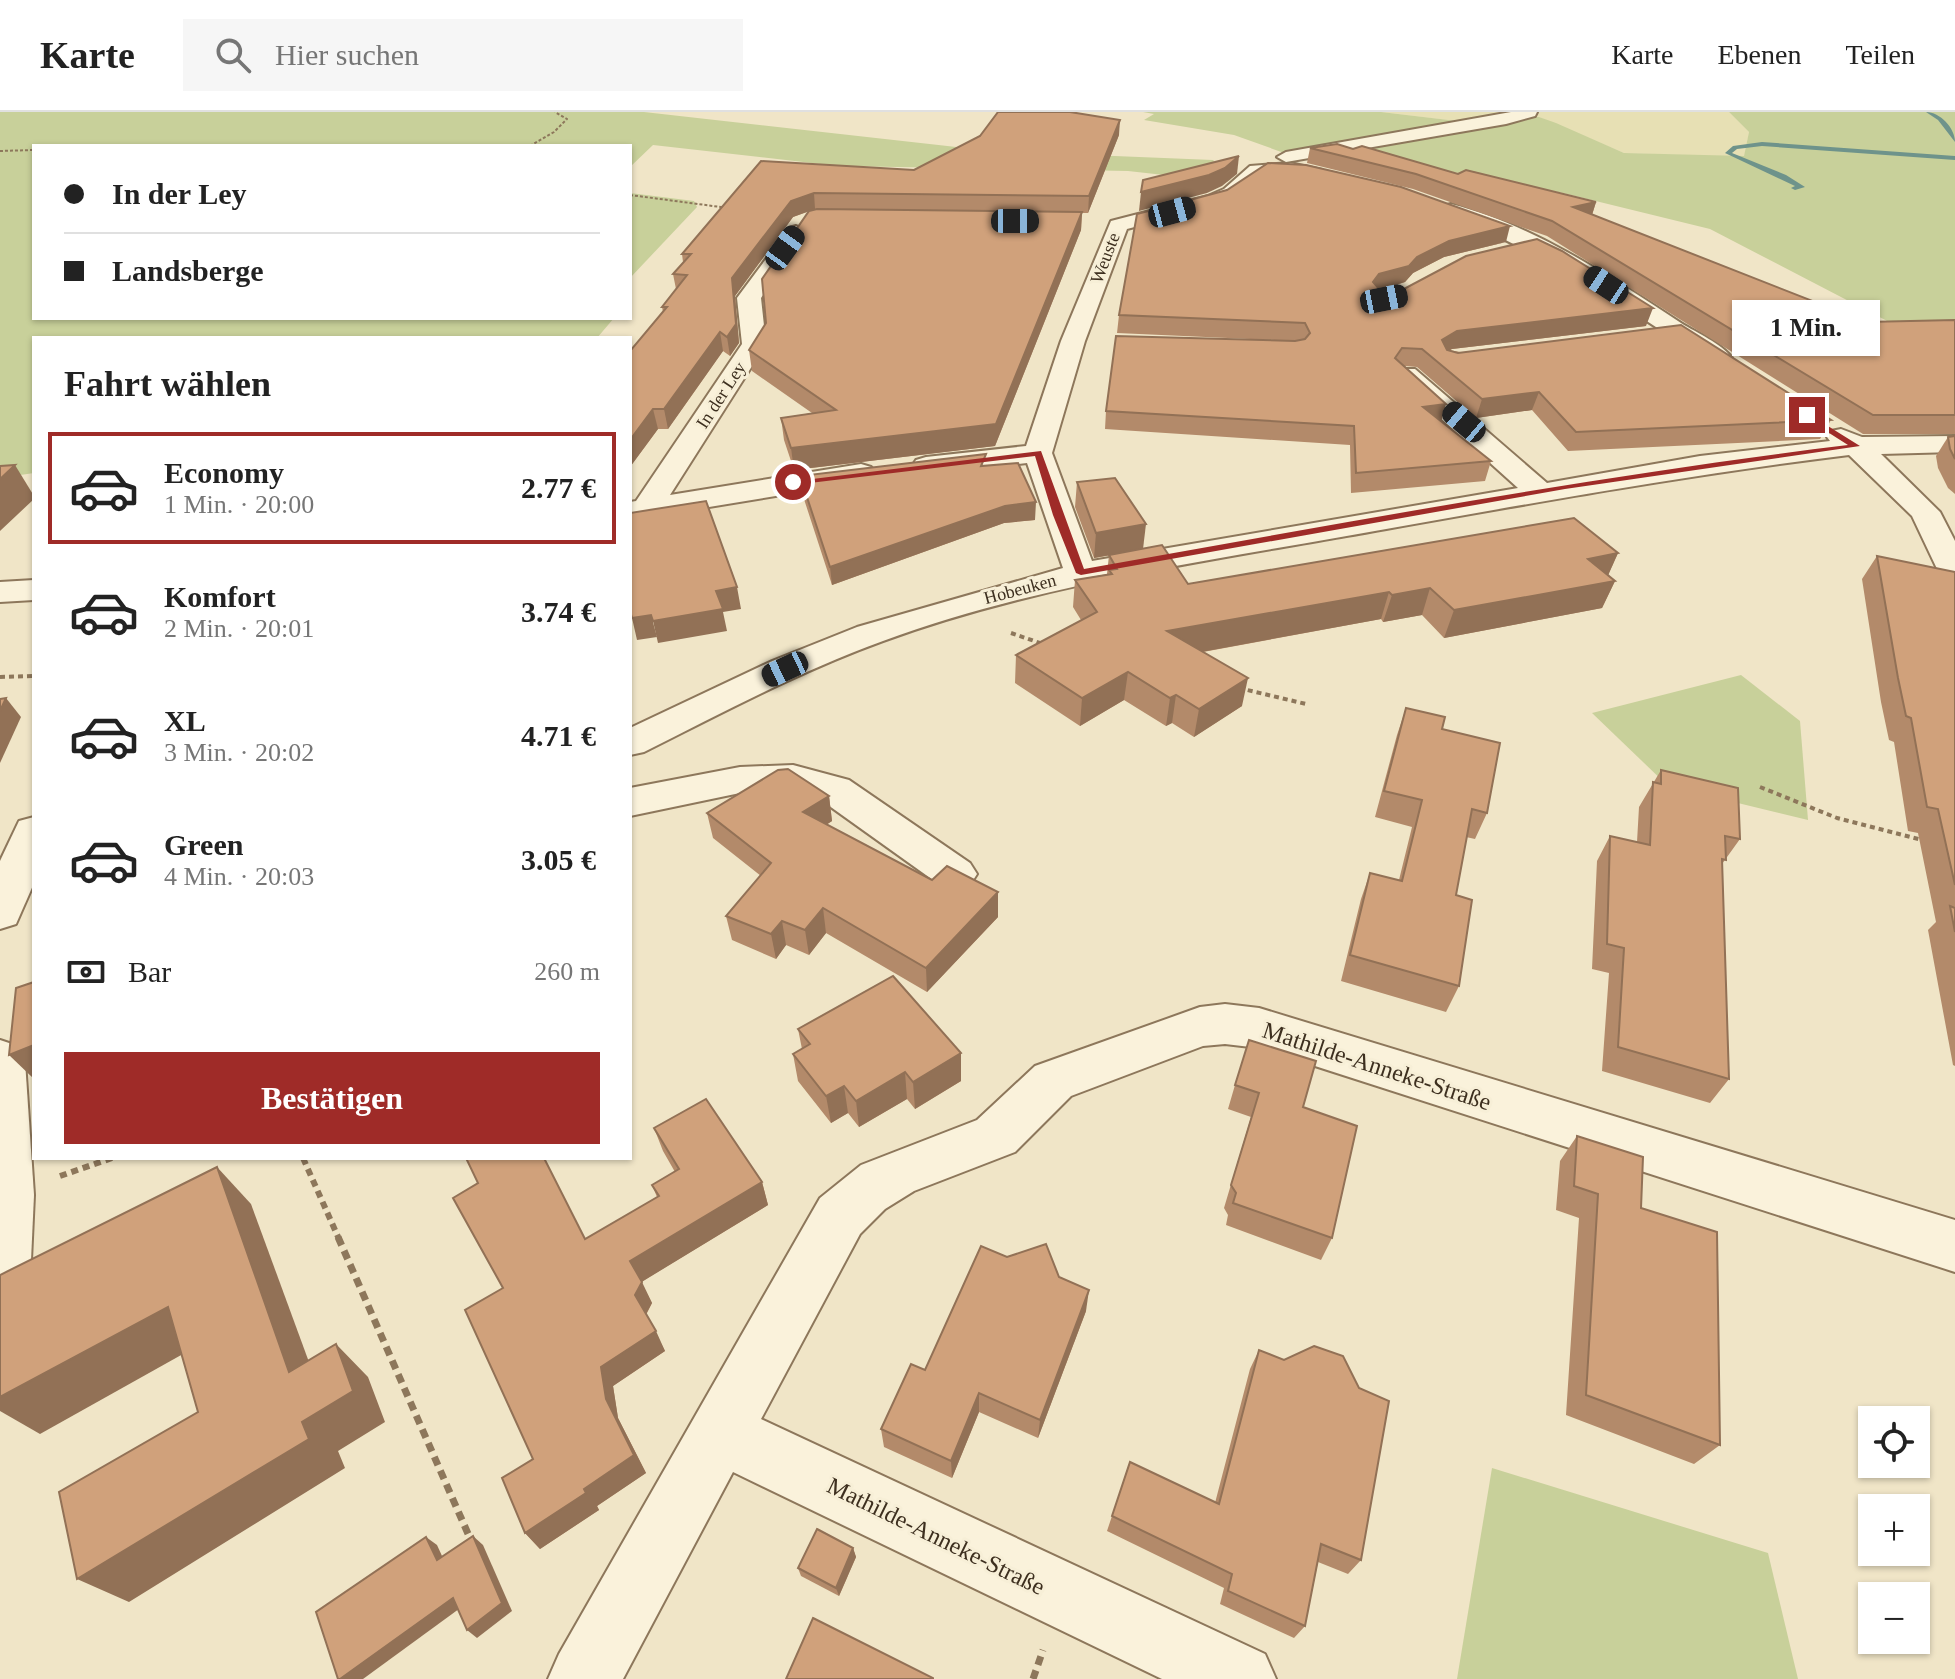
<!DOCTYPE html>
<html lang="de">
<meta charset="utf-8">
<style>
:root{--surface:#fff;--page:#f6f6f6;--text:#222;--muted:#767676;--line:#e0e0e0;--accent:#9f2b28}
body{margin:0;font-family:"Times New Roman",serif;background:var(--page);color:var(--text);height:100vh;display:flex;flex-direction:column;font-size:30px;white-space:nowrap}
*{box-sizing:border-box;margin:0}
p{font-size:26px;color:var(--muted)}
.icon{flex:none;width:44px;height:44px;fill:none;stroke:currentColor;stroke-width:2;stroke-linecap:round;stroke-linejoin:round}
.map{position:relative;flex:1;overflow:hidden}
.sheet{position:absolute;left:32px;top:224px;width:600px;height:824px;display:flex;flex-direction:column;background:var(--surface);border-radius:0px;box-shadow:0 2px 6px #0004}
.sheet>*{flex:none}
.top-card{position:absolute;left:32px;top:32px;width:600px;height:176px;border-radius:0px;box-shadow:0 2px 6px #0004;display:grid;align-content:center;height:176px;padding:0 32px;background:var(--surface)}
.buttons{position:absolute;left:1858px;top:1294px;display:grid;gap:16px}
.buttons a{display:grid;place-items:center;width:72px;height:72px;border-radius:0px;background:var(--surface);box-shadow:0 2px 6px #0004;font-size:40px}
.end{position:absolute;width:36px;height:36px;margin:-18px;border:10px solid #9f2b28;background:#fff;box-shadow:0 0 0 4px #fff}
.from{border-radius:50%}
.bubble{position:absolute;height:56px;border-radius:0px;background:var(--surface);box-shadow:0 2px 6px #0004;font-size:26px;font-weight:700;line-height:56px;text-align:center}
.car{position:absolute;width:24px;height:48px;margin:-24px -12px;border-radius:10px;box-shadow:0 0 6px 2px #0007;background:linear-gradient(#222 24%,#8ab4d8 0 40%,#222 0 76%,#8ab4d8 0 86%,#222 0)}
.top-card b{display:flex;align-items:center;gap:28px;height:76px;font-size:30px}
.top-card b+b{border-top:2px solid var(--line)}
.top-card i{width:20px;height:20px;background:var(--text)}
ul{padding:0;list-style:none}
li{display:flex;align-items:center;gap:24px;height:112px;margin:0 16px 12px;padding:0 16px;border:4px solid transparent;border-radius:0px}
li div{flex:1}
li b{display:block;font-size:30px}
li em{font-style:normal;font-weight:700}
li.active{border-color:var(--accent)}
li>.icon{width:72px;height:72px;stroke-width:1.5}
h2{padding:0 32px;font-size:36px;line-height:96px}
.pay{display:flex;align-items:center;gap:20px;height:88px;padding:0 32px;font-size:30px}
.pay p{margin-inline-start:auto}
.cta{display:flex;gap:16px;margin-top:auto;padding:16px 32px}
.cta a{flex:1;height:92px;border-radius:0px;background:var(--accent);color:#fff;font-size:32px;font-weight:700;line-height:92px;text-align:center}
header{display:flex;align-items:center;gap:48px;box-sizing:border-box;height:112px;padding:0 40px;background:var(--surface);border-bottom:2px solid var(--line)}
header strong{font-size:38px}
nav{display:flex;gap:44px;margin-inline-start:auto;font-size:28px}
.search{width:560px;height:72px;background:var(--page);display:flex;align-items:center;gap:20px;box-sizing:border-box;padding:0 28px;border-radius:0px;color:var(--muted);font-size:30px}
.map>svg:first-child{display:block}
.farmland{fill:#e7e0b4}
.green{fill:#c8d09a}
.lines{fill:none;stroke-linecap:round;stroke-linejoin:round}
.stream{fill:#6e938b;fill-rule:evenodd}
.minor-casing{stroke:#8d775b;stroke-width:4}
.path-far3{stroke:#8d775b;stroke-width:2;stroke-dasharray:3 2;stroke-linecap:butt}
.path-far2{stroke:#8d775b;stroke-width:4;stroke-dasharray:5 4;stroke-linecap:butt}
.path-far1{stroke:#8d775b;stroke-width:6;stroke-dasharray:7 5;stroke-linecap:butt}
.path{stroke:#8d775b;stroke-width:7;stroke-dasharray:9 6;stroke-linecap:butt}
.minor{fill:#faf2db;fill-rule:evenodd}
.wall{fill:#b38a6a}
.shaded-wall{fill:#927156}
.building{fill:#d0a17b;stroke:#927156;stroke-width:2}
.route{fill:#9f2b28}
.labels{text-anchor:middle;stroke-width:6;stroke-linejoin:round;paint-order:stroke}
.far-street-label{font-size:18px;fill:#3d2f1f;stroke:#f7efd7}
.near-street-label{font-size:24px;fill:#3d2f1f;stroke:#f7efd7}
</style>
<header>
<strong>Karte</strong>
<div class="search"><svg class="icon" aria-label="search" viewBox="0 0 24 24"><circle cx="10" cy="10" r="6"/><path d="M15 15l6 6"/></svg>Hier suchen</div>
<nav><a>Karte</a><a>Ebenen</a><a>Teilen</a></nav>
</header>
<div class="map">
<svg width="1955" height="1567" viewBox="0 0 1955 1567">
<rect width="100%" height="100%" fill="#f0e5c7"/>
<path class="farmland" d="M1381 0H1729L1749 20 1744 45 1624 41 1539 5 1474 11Z"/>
<g class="green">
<path d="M0 0H644L992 39 1213 48 1231 67 1227 70 1128 59 838 54 653 33 630 55V34H34V206H614L597 226H34V361L0 366Z"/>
<path d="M1143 0H1381L1474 11 1287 42 1234 23 1144 8 1154 2Z"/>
<path d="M1729 0H1955V223L1916 224 1710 117 1563 81 1339 38 1525 5H1539L1556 11 1624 41 1744 44 1749 20Z"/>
<path d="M630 81 694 89 697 95 630 166Z"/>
<path d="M1741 563 1800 609 1808 708 1668 674 1592 601Z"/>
<path d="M1492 1356 1768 1441 1798 1567H1457Z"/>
</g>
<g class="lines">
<g class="stream">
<path d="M1926 0C1940 0 1955 16 1955 30L1938 8Z"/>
<path d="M1762 30 1955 44V48L1762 34 1737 37 1732 41 1786 63 1805 75 1795 78 1791 76 1795 74 1725 41 1733 34Z"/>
</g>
<defs>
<g id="minor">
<path d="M1511 0H1537L1535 4 1506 12 1286 50 1277 45 1286 40Z"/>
<path d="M1290 51 1322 58 1324 62 1315 68 1290 63H1262L1238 85 1222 92 1127 117 1085 229 1052 341 1092 449 1518 376 1397 267 1393 262 1397 257H1415L1547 371 1700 344 1830 329 1827 325 1831 319 1841 317 1862 325 1955 324V340L1881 342 1940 400 1955 429V471L1943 468 1939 461 1912 404 1849 343C1679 364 1510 395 1341 425 1187 452 1031 475 883 529 800 559 722 601 644 640L630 643V616L772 549 857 515 1063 456 1027 351 926 363 916 360 912 354 916 348 926 345 1026 334 1061 229 1111 109 1208 84 1224 77 1250 54Z"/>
<path d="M1451 92C1534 113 1611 165 1681 211 1697 221 1721 231 1732 246L1728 251H1710C1625 194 1541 138 1444 102L1441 98 1444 94Z"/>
<path d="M796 114 806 120 761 186 766 232 670 383 861 352 871 355 876 361 871 367 861 370 630 408V390L636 389 742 232 737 186 789 116Z"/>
<path d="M34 468V488L0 490V470Z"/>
<path d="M793 653 849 668 970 751 977 762 970 773 955 778 940 773 821 688 792 679 740 681 630 704V676L740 655Z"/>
<path d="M34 705V771L16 812 0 817V749L19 709Z"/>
<path d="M1225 892 1259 896 1955 1108V1160L1259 936 1225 932 1203 934 1071 984 1015 1040 914 1079 885 1097 860 1122 761 1307 1265 1542 1276 1567H1162L733 1360 623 1567H548L559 1542 820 1086 861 1053 977 1008 1035 954 1200 895Z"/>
<path d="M0 928 18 934 25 949 34 1083 29 1192 21 1212 0 1220Z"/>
</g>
</defs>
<use href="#minor" class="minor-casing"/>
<g class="path-far3">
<path d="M530 34 554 20 567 7 555 0"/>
<path d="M0 39 34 38"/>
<path d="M630 83 728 96"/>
</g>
<g class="path-far2">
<path d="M1011 521 1043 532"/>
<path d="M0 565 34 564"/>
<path d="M1239 576 1306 592"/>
<path d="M1760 675 1837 706 1922 728"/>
</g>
<g class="path-far1">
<path d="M303 1046 339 1127"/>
<path d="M60 1064 112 1046"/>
</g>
<g class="path">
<path d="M338 1125 469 1424"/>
<path d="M1033 1567 1043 1538"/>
</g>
<use href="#minor" class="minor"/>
</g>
<g class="wall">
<path d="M1119 23 1088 101H1082L1081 118 995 334 794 358 784 328 781 306 812 301 752 259 749 238 766 211 815 97 793 105 735 184 739 231 730 244 723 239 668 317H658L630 355V239L663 200 662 195 676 177 673 162 683 150 682 142 761 49 914 58Z"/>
<path d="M1310 36 1353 37 1458 62 1596 90 1592 103 1866 210 1955 208V322H1863L1547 124 1413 77 1307 51Z"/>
<path d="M1506 130 1444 145 1413 161 1405 170 1380 178 1646 214 1452 237 1449 238 1831 308 1820 327 1568 339 1532 298 1476 306 1417 255 1405 254 1441 309 1491 349 1485 369 1351 381 1350 333 1105 317 1106 299 1296 229 1117 221 1119 203Z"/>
<path d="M1955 324V382L1948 376 1938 356 1936 344 1948 325Z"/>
<path d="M986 354 1035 408 1004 411 832 473 802 381 800 364Z"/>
<path d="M1077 370 1143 437 1188 472 1618 441 1608 463 1615 469 1602 496 1444 526 1422 503 1383 510 1381 507 1203 540 1242 594 1194 625 1172 611 1166 614 1124 588 1080 614 1015 571 1016 543 1081 508 1073 495 1075 468 1107 462 1109 443 1124 441 1094 446 1075 395Z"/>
<path d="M1877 444 1955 460V954L1953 953 1928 818 1936 810 1918 721 1908 719 1894 630 1889 628 1881 590 1862 467Z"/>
<path d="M1406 596 1442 617 1487 701 1475 727 1466 725 1456 783 1459 874 1446 900 1341 869 1361 787 1370 761 1399 768 1412 715 1375 705 1397 623Z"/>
<path d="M1661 658 1740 727 1722 752 1729 967 1710 991 1602 959 1609 861 1592 857 1597 749 1610 724 1637 730 1639 695Z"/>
<path d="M829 684 832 709 826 713 932 768 998 780V805L927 880 826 821 809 843 786 833 776 847 732 828 726 804 761 764 713 726 707 701Z"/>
<path d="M798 917 961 941V969L915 997 907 987 859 1015 848 1001 831 1011 798 969 793 942 802 937Z"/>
<path d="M1235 973 1303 995 1332 1126 1321 1148 1226 1113 1228 1103 1224 1096 1251 1005 1228 997Z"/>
<path d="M654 1016 762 1070 768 1093 641 1170 652 1191 646 1203 665 1239 613 1274 618 1306 646 1361 597 1394 599 1398 540 1437 525 1421 533 1347 503 1176 657 1085 652 1073 675 1060 663 1039Z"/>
<path d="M1577 1024 1641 1096 1720 1333 1694 1352 1566 1303 1579 1106 1556 1098 1560 1049Z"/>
<path d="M1059 1165 1086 1199 1038 1326 979 1300 952 1366 884 1335 881 1317 925 1258Z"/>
<path d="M1259 1238 1361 1448 1348 1462 1318 1450 1305 1514 1294 1526 1220 1492 1224 1476 1107 1419 1112 1404 1215 1391 1250 1257Z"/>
<path d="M853 1436 856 1445 839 1484 801 1464 798 1456Z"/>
</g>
<g class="shaded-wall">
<path d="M1120 8 1119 23 1088 101 1089 84Z"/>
<path d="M1239 44 1237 62 1222 74 1207 81 1139 99 1141 80Z"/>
<path d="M814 81 815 97 793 105 735 184 739 231 730 244 727 225 732 166 791 89Z"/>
<path d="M1596 90 1591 106 1573 95Z"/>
<path d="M1082 100 1081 118 995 334 794 358 791 336Z"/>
<path d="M1510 114 1506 130 1444 145 1413 161 1405 170 1375 179 1373 170 1379 162 1449 129Z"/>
<path d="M1653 196 1646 214 1452 237 1437 246 1442 228 1457 219Z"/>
<path d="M720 220 723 239 668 317 664 297Z"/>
<path d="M1539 280 1532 298 1476 306 1482 287Z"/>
<path d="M1446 292 1441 311 1423 295Z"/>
<path d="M653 297 658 317 630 355V328Z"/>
<path d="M15 353 34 384V387L0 419V367Z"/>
<path d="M1036 390 1035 408 1004 411 832 473 830 455 1005 394Z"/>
<path d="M1146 412 1143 437 1094 446 1096 421Z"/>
<path d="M1618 441 1606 468 1588 447Z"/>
<path d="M1615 469 1602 496 1444 526 1454 498Z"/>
<path d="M737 475 741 497 723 500 727 519 658 531 653 509 716 479Z"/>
<path d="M1430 476 1422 503 1383 510 1392 483Z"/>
<path d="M1389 480 1381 507 1163 547 1167 519Z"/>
<path d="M651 503 657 525 637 528 632 506Z"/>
<path d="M1128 560 1124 588 1080 614 1082 586Z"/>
<path d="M1248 566 1242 594 1194 625 1199 597Z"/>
<path d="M1176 583 1172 611 1166 614 1170 586Z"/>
<path d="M6 586 21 605 0 651V599Z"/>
<path d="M829 684 832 709 807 725 803 700Z"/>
<path d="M998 780V805L927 880 926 856Z"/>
<path d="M823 796 826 821 809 843 805 818Z"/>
<path d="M782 809 786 833 776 847 771 822Z"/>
<path d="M34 933V967L9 943Z"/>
<path d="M961 941V969L915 997 913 970Z"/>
<path d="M905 960 907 987 859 1015 856 989Z"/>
<path d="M844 974 848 1001 831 1011 826 984Z"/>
<path d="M217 1055 251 1092 324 1291 289 1260Z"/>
<path d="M762 1070 768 1093 640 1171 630 1149Z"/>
<path d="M642 1170 652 1191 645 1204 635 1183Z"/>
<path d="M1089 1178 1086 1199 1038 1326 1040 1308Z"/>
<path d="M168 1195 208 1228 40 1322 0 1299V1285Z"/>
<path d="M656 1219 665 1239 613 1274 618 1306 646 1361 597 1394 599 1398 540 1437 525 1421 584 1377 606 1287 601 1255Z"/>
<path d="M336 1232 368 1265 385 1310 338 1339 345 1356 129 1490 77 1467 302 1310Z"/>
<path d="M979 1281V1300L952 1366 951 1349Z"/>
<path d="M473 1424 483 1433 512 1499 477 1526 467 1518Z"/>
<path d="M426 1425 437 1433 448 1457 437 1448Z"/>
<path d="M853 1436 856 1445 839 1484 836 1476Z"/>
<path d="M453 1486 463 1494 363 1567H340Z"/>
</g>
<g class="building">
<path d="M998 0H1070L1120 8 1089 84 814 81 791 89 732 166 736 212 727 225 720 220 664 297H653L630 328V239L667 195H662L687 163 673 162 691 142H682L761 49 914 58 980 24Z"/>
<path d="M1337 32 1353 37 1362 34 1458 62 1466 58 1596 90 1573 95 1866 210 1955 208V303H1873L1552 109 1416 62 1310 36Z"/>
<path d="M1239 44 1225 56 1209 63 1141 80 1143 68Z"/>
<path d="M1268 51 1306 53 1401 75 1510 114 1449 129 1417 145 1409 154 1379 162 1373 170 1380 178 1404 177 1466 144 1537 127 1562 139 1653 196 1457 219 1442 228 1447 238 1458 241 1681 213 1831 308 1576 320 1539 280 1482 287 1422 237 1402 236 1395 246 1446 292 1423 295 1491 349 1356 361 1354 314 1106 299 1116 224 1295 229 1305 227 1310 221 1305 211 1119 203 1137 102 1227 78Z"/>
<path d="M817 97 1082 100 996 312 791 336 781 306 836 298 749 238 766 211 762 167 809 99Z"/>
<path d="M1955 324V347L1950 337 1948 325Z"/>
<path d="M986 342 981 354 1018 351 1036 390 1005 394 830 455 800 364Z"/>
<path d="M15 353 0 367V354Z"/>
<path d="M1115 366 1146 412 1096 421 1077 370Z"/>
<path d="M706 389 737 475 716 479 723 497 653 509 651 503 632 506 630 499V401Z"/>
<path d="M1574 406 1618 441 1588 447 1615 469 1454 498 1430 476 1392 483 1389 480 1167 519 1248 566 1199 597 1176 583 1170 586 1128 560 1082 586 1016 543 1097 500 1075 468 1112 462 1109 458 1117 457 1109 443 1162 433 1188 472Z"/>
<path d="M1877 444 1955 460V773L1938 697 1927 695 1911 606 1906 604 1898 566Z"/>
<path d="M6 586 0 599V587Z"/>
<path d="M1406 596 1445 605 1442 617 1500 631 1487 701 1472 697 1456 783 1472 788 1459 874 1350 843 1370 761 1402 769 1422 688 1384 679Z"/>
<path d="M788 657 829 684 803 700 932 768 947 754 998 780 926 856 823 796 805 818 782 809 771 822 726 804 771 751 707 701 778 658Z"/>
<path d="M1661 658 1738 676 1740 727 1725 724 1726 748 1722 747 1729 967 1618 935 1624 836 1607 832 1610 724 1650 733 1653 670 1661 672Z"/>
<path d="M1950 794 1955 796V820Z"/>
<path d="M893 864 961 941 913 970 905 960 856 989 844 974 826 984 793 942 810 932 798 917Z"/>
<path d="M34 870V933L9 943 16 876Z"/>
<path d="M1249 928 1316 949 1303 995 1357 1014 1332 1126 1233 1091 1236 1081 1231 1073 1259 981 1235 973Z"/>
<path d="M706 987 762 1070 630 1149 642 1170 635 1183 656 1219 601 1255 606 1287 634 1343 584 1377 586 1381 525 1421 502 1366 533 1347 465 1198 503 1176 453 1086 478 1071 466 1046H544L585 1127 659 1084 652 1073 679 1057 654 1016Z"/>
<path d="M1577 1024 1643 1045 1641 1096 1717 1120 1720 1333 1586 1283 1598 1082 1574 1074Z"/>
<path d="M217 1055 289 1260 336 1232 353 1279 302 1310 309 1327 77 1467 59 1380 198 1300 168 1195 0 1285V1163Z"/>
<path d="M1046 1132 1059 1165 1089 1178 1040 1308 979 1281 951 1349 881 1317 911 1252 925 1258 981 1134 1007 1145Z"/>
<path d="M1314 1234 1343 1244 1359 1276 1389 1289 1361 1448 1321 1432 1305 1514 1228 1479 1232 1462 1112 1404 1130 1350 1219 1392 1259 1238 1284 1248Z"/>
<path d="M817 1417 853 1436 836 1476 798 1456Z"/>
<path d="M473 1424 502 1491 467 1518 453 1486 340 1567H338L316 1500 426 1425 437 1448Z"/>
<path d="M813 1506 933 1566V1567H786Z"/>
</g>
<path class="route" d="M1807 301 1860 334 1565 377 1081 463 1076 461 1053 403 1035 344 793 373 788 370 1041 339 1084 457C1338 412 1592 364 1848 333L1804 305Z"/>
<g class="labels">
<g class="far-street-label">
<text transform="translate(1105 146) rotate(-69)" y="6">Weuste</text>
<text transform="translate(721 283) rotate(-57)" y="6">In der Ley</text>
<text transform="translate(1020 477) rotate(-15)" y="6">Hobeuken</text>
</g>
<g class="near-street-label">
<text transform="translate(1377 954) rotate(18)" y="8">Mathilde-Anneke-Straße</text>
<text transform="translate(936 1424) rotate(26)" y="8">Mathilde-Anneke-Straße</text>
</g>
</g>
</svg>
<div class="buttons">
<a><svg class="icon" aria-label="locate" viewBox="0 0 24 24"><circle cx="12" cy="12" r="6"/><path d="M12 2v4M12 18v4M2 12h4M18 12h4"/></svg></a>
<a>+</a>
<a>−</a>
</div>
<i class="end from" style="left:793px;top:370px"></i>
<i class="end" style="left:1807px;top:303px"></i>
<div class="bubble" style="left:1732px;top:188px;width:148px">1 Min.</div>
<i class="car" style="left:1172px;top:100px;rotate:75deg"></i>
<i class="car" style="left:1015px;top:109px;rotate:90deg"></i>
<i class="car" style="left:785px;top:136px;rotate:36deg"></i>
<i class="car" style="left:1606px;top:173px;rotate:303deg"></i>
<i class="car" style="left:1384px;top:187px;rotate:79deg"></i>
<i class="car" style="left:1464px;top:310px;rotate:310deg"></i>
<i class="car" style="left:785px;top:557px;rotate:245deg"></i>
<div class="top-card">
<b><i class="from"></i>In der Ley</b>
<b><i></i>Landsberge</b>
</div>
<section class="sheet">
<h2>Fahrt wählen</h2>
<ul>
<li class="active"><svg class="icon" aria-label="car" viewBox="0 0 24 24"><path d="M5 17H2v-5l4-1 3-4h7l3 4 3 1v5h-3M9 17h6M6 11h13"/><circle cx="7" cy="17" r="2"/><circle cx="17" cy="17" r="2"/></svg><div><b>Economy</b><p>1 Min. · 20:00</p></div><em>2.77 €</em></li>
<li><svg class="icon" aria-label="car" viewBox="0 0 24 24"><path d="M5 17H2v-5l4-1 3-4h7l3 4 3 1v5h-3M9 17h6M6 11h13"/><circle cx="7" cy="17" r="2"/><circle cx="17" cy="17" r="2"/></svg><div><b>Komfort</b><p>2 Min. · 20:01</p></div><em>3.74 €</em></li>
<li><svg class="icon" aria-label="car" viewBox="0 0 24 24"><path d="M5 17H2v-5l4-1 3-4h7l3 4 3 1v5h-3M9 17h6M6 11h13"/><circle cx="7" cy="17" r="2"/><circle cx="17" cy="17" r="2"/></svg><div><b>XL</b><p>3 Min. · 20:02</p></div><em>4.71 €</em></li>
<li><svg class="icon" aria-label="car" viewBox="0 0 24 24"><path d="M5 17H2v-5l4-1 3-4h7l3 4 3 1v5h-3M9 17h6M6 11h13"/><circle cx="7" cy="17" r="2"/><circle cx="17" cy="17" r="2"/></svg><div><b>Green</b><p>4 Min. · 20:03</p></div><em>3.05 €</em></li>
</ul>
<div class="pay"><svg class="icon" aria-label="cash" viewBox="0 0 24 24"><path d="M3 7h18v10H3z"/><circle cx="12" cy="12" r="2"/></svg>Bar<p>260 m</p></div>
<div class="cta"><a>Bestätigen</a></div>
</section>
</div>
